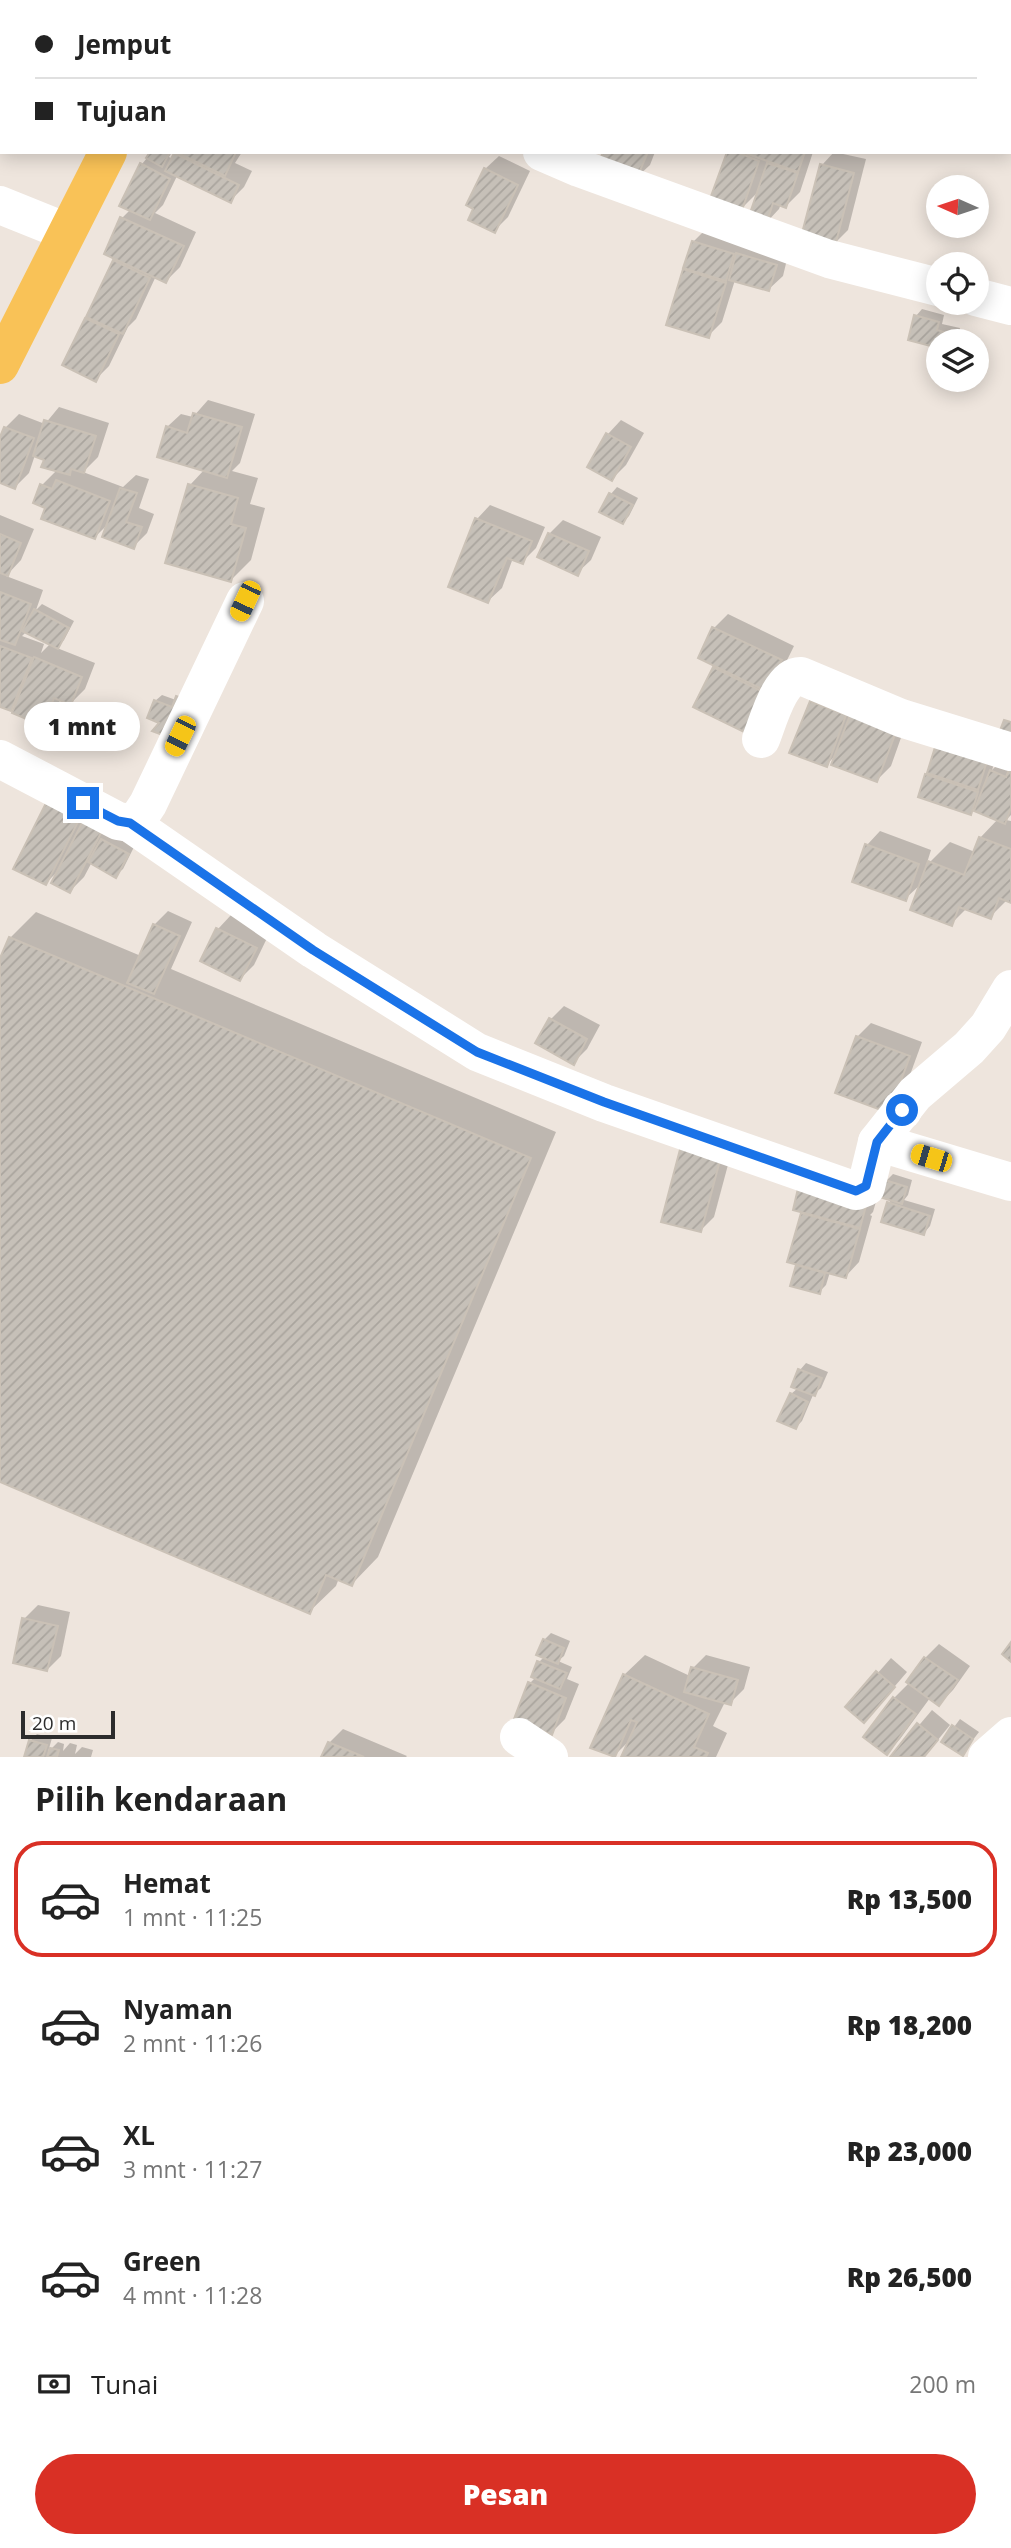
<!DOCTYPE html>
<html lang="id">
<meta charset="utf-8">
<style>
:root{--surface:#fff;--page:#f2f2f2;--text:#222;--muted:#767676;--line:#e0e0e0;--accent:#d93025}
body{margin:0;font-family:"Open Sans",sans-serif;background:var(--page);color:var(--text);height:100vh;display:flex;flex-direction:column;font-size:26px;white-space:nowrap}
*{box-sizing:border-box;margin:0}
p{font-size:23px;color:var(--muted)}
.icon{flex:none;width:38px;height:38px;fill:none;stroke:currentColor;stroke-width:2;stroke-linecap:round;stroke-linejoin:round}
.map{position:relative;height:1757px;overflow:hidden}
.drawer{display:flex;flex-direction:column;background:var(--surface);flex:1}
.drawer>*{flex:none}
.banner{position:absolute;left:0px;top:0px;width:1012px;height:154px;box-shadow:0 4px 18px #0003;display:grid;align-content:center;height:154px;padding:0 35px;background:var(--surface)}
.needle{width:46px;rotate:273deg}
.controls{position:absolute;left:926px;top:175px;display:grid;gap:14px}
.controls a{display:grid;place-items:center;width:63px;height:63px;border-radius:50%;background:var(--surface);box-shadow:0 4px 18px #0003;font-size:35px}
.scale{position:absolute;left:21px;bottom:18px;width:94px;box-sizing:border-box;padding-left:7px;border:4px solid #2c2c2c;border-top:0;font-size:19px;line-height:24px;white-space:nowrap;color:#2c2c2c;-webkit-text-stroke:5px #fff;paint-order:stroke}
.end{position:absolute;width:32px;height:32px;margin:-16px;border:9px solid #1a73e8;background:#fff;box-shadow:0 0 0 4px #fff}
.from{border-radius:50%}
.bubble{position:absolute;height:49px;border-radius:24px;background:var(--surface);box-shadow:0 4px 18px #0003;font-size:23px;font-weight:800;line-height:49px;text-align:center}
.car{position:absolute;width:21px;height:42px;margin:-21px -10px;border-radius:9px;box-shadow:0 0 5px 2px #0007;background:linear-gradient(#f5c518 24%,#345 0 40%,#f5c518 0 76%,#345 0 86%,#f5c518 0)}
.banner b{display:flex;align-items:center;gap:24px;height:66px;font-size:26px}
.banner b+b{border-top:2px solid var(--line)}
.banner i{width:18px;height:18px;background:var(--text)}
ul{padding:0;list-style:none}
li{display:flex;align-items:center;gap:21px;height:116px;margin:0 14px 10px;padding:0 21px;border:4px solid transparent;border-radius:28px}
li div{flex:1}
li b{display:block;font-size:26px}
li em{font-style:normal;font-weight:800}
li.on{border-color:var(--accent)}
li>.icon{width:63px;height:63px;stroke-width:1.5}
h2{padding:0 35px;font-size:32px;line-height:84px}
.pay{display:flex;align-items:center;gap:18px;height:77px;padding:0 35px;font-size:26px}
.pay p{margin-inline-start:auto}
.action{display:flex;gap:14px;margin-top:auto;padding:14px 35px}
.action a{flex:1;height:80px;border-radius:42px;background:var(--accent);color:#fff;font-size:28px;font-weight:800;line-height:80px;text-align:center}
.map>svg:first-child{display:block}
.shadow{fill:#0003;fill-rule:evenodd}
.building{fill:url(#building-hatch);stroke:#cac1b6;stroke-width:2}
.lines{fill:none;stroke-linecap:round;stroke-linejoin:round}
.minor{stroke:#fff;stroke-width:38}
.major{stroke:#f9c257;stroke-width:38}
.route{stroke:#1a73e8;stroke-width:9}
</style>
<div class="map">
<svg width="1011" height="1757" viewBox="0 0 1011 1757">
<defs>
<pattern id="building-hatch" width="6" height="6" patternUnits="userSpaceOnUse" patternTransform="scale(1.75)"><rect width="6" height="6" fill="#c6c0b8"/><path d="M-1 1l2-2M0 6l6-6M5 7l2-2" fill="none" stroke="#aaa59e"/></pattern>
</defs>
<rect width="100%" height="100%" fill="#eee5dd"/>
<g class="shadow">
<path d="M4 0H79L3 2Z"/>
<path d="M255 0H311L254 2Z"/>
<path d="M320 0H358L319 2Z"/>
<path d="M378 0H438L378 2Z"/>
<path d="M456 0H531L455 2Z"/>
<path d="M2 6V144L0 146V7Z"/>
<path d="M152 152H172L169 157 173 159 177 152H242L235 163 252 171 244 187 230 201 177 176 163 205 155 213 196 232 180 267 166 281 156 276 136 319 128 327 109 366 95 380 87 319 118 258 122 218 131 209 142 164Z"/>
<path d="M605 152H655L650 165 636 178Z"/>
<path d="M729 152H813L800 192 786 206 781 204 779 209 766 223 760 190 742 208Z"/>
<path d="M834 152 866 159 848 230 834 244 822 165Z"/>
<path d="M499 156 530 171 508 217 494 231 485 169Z"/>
<path d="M707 228 789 251 783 276 769 289 735 280 722 322 708 336 668 323 693 242Z"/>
<path d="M922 309 944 315 942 324 960 328 957 341H938V346L916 316Z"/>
<path d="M208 400 255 414 240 463 232 471 258 478 250 504 265 508 251 560 231 580 190 485 204 470 167 427 181 414 193 417Z"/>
<path d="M59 407 109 423 98 457 83 472 123 487 136 475 149 479 139 508 154 514 147 533 133 547 110 522 95 537 47 507 42 485 57 470 46 459 35 455 29 473 15 487 0 481V442L5 428 19 414 45 424Z"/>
<path d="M621 420 644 433 626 465 612 479 590 467 608 434Z"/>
<path d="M617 487 638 498 629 516 623 522 601 511 611 494Z"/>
<path d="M490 505 545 527 536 548 522 562 513 558 502 588 488 601 477 519Z"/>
<path d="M0 515 34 529 21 560 6 576 43 590 36 610 42 604 74 621 64 640 57 648 95 663 85 689 71 703 61 698 56 710 42 724 19 701 10 709 0 705ZM27 631 51 643 41 653 44 644 22 636Z"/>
<path d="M563 520 601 537 591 560 577 573 539 556 549 534Z"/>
<path d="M728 614 794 646 759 717 696 706 716 665 700 658 714 628Z"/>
<path d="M825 688 908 718 891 766 877 780 837 754 826 765 811 702Z"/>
<path d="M184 690 162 722 155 701 162 695 176 700Z"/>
<path d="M1000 747 992 770 1005 757 1011 760V815L1006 820 1011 821V901L1007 900 990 917 967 908 951 924 922 883 905 899 867 845 880 831 931 850 926 866 950 842 975 852 980 838 998 819 974 809 970 813 927 775Z"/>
<path d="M95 798 134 847 123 869 116 875 92 862 84 877 70 891 58 871 46 883 16 868Z"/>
<path d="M168 911 192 922 171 969 556 1132 378 1557 352 1584 339 1578 336 1586 309 1612 0 1481V962L10 938 36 912 141 956 154 925Z"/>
<path d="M231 915 269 934 254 965 240 979 218 929Z"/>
<path d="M564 1006 600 1025 587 1049 573 1063 551 1019Z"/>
<path d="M871 1023 922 1042 902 1097 857 1037Z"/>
<path d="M736 1135 714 1217 700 1231 663 1221Z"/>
<path d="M893 1174 912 1180 908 1195 904 1200 935 1209 930 1226 924 1233 888 1203 893 1199 886 1181Z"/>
<path d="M880 1188 873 1212 870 1215 872 1216 859 1262 846 1276 830 1272 826 1285 819 1292 797 1266 800 1263 802 1214 805 1211Z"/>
<path d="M806 1363 828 1372 821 1388 813 1395 802 1421 796 1427 791 1394 798 1388 800 1370Z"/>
<path d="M38 1605 70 1612 61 1656 47 1670 24 1619Z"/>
<path d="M551 1633 570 1641 564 1656 558 1661 572 1667 567 1679 579 1684 565 1719 551 1733 530 1683 536 1677 539 1662 544 1657V1640Z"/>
<path d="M939 1644 970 1666 953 1690 939 1704 930 1698 900 1739 887 1752 894 1698 909 1683 925 1658Z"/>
<path d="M645 1655 690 1676 693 1668 706 1655 750 1667 744 1689 730 1703 725 1702 713 1726 727 1733 716 1757H623L631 1739 614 1756 624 1675Z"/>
<path d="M891 1658 907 1672 877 1707H848Z"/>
<path d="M932 1710 950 1725 924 1757H892Z"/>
<path d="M960 1719 979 1732 962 1754 943 1742Z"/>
<path d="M343 1729 407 1756 406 1757H323L329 1743Z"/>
<path d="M37 1734 52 1738 48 1752 58 1742 64 1744 63 1751 70 1743 77 1745 75 1754 82 1747 93 1750 91 1757H25L30 1741Z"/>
</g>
<g class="building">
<path d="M2 0H52L56 2H2V18L0 6Z"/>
<path d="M253 0H305L252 2Z"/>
<path d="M377 0H431L376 2Z"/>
<path d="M0 35 2 36 0 122Z"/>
<path d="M150 152H170L162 167 146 158Z"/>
<path d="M176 152H236L225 176Z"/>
<path d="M603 152H648L636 180 598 164Z"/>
<path d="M727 152H737L759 161 742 210 710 199Z"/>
<path d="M742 152H805L798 172Z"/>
<path d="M174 153 239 185 231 203 165 171Z"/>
<path d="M140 163 170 179 150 220 119 206Z"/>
<path d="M767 163 798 173 786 208 773 203 766 225 748 219Z"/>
<path d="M820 164 854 173 835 246 801 237Z"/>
<path d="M484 168 518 185 495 233 468 220 473 209 466 205Z"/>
<path d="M120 217 184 246 166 283 104 254Z"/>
<path d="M692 241 734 254 726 281 683 268Z"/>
<path d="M736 253 777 265 769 291 729 280Z"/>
<path d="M113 260 150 278 123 334 86 317Z"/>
<path d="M683 269 726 283 709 338 666 325Z"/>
<path d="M914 315 939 322 937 330 954 335 953 341H938V348L908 340Z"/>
<path d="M85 318 119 334 96 382 62 365Z"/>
<path d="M193 413 242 427 227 478 157 457 166 426 187 433Z"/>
<path d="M44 420 96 436 84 473 71 469 70 475 41 467 44 460 33 456Z"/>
<path d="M4 427 34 438 15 489 0 483V437Z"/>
<path d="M606 433 631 447 612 481 587 467Z"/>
<path d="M56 480 110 501 95 539 41 519 45 508 33 503 40 484 52 489Z"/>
<path d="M188 484 238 498 231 524 246 528 231 582 165 563Z"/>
<path d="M120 488 137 493 126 522 142 527 134 549 102 537Z"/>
<path d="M609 493 633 505 623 524 599 512Z"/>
<path d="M475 518 532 541 523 564 507 558 488 603 448 587Z"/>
<path d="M548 533 589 551 578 576 537 557Z"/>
<path d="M0 534 21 543 8 576 0 573Z"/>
<path d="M0 592 31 604 15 645 0 640Z"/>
<path d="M34 609 69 628 58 649 22 631Z"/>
<path d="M712 627 782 660 766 691 698 658Z"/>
<path d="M0 646 32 658 11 711 0 707Z"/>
<path d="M34 657 82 677 71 705 54 698 43 726 12 713Z"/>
<path d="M713 667 765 693 746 733 693 707Z"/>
<path d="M176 696 191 701 176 740 152 731 159 723 147 718 154 700 172 707Z"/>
<path d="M810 701 846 715 827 767 789 753Z"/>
<path d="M855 702 896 732 877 782 831 765Z"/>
<path d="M1004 720 1011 722V747L996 741Z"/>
<path d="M936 744 987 761 978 790 927 773Z"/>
<path d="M1011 765V808L1005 824 974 811 990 770 1006 777Z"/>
<path d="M925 774 978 792 971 815 918 797Z"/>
<path d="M50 795 83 812 46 885 13 869Z"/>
<path d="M83 821 102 831 70 893 51 883Z"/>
<path d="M979 837 1011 849V903L999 898 991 919 959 907 952 926 910 910 928 861 964 875Z"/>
<path d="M101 839 129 854 116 878 88 862Z"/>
<path d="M865 844 919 864 906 901 852 882Z"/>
<path d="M153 924 180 936 154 994 127 983Z"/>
<path d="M216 928 257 948 240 981 200 961Z"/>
<path d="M9 937 531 1158 352 1586 326 1575 310 1614 0 1482V958Z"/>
<path d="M549 1018 587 1039 574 1065 535 1043Z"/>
<path d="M856 1036 910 1056 889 1113 835 1093Z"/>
<path d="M683 1138 723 1149 701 1232 661 1222Z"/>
<path d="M885 1180 907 1187 902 1204 880 1197Z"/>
<path d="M799 1184 867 1202 860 1228 793 1210Z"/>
<path d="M887 1202 930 1216 924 1235 881 1222Z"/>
<path d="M801 1213 860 1229 846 1278 787 1262Z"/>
<path d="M796 1265 825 1273 820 1294 790 1286Z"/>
<path d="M798 1369 822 1378 815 1396 791 1387Z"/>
<path d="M790 1393 808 1402 796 1429 777 1421Z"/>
<path d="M22 1618 58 1626 47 1671 13 1663Z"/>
<path d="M543 1639 564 1648 558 1664 536 1655Z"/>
<path d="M1011 1642V1662L1002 1654Z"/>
<path d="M924 1657 958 1680 939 1706 906 1682Z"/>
<path d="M537 1661 567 1673 560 1689 531 1677Z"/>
<path d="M691 1667 738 1680 731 1705 684 1692Z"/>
<path d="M876 1671 895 1687 864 1723 845 1707Z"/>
<path d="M623 1674 709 1714 694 1747 708 1753 706 1757H621L637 1722 631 1720 615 1757 590 1748Z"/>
<path d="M528 1682 566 1698 552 1735 514 1719Z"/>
<path d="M893 1697 916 1714 887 1755 863 1737Z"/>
<path d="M917 1723 938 1740 924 1757H890Z"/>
<path d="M952 1725 973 1739 963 1756 941 1742Z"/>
<path d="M29 1740 47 1745 43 1757H24Z"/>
<path d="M328 1742 364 1757H321Z"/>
<path d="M50 1748 59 1750 57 1757H47Z"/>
</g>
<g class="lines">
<g class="minor">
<path d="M0 29H2"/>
<path d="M542 152 579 168 829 259 938 287"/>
<path d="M0 205 67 232"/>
<path d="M976 297 1011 306"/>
<path d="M761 739C768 722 780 675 801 676L901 718 1011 752"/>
<path d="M0 759 118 821 130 823 140 816 148 804 245 601"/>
<path d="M130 823 314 950 477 1052 604 1103 856 1191 866 1187 877 1142 915 1094 969 1048 988 1027 1011 989"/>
<path d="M877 1142 1011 1182"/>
<path d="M519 1737 549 1757"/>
<path d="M987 1757 1011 1736"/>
</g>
<g class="major">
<path d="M182 2 183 0"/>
<path d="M0 365 108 152"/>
</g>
</g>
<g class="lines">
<path class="route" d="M83 803 118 821 130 823 313 950 477 1052 604 1102 856 1191 866 1186 877 1142 902 1110"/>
</g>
</svg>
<div class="controls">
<a><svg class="needle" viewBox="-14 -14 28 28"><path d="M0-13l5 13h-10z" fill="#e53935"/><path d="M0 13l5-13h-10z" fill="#767676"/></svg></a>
<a><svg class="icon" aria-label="locate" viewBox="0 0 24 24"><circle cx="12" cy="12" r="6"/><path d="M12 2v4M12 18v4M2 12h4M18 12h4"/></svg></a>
<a><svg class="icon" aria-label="layers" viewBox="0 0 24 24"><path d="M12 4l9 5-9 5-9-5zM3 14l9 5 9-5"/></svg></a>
</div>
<div class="scale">20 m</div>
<i class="end from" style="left:902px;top:1110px"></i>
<i class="end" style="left:83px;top:803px"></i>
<div class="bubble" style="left:24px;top:702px;width:116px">1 mnt</div>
<i class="car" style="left:245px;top:601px;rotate:205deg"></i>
<i class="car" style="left:180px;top:736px;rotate:206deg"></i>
<i class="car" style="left:931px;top:1158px;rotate:287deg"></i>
<div class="banner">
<b><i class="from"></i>Jemput</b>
<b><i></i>Tujuan</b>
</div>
</div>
<section class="drawer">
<h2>Pilih kendaraan</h2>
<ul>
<li class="on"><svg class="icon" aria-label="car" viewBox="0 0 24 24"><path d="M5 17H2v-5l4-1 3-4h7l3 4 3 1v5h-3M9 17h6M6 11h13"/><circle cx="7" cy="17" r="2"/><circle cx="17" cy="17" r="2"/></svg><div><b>Hemat</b><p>1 mnt · 11:25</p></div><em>Rp 13,500</em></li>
<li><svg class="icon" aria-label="car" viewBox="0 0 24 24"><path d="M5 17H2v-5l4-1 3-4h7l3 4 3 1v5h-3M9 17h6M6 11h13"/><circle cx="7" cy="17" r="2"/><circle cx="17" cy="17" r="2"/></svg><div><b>Nyaman</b><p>2 mnt · 11:26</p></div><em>Rp 18,200</em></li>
<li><svg class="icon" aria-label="car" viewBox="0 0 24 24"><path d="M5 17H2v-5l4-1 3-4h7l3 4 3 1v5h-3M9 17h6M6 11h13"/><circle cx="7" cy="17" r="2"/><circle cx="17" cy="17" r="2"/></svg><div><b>XL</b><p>3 mnt · 11:27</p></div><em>Rp 23,000</em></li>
<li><svg class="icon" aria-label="car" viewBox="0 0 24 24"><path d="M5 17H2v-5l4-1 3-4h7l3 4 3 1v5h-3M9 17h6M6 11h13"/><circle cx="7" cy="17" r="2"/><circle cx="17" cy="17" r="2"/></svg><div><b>Green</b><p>4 mnt · 11:28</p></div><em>Rp 26,500</em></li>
</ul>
<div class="pay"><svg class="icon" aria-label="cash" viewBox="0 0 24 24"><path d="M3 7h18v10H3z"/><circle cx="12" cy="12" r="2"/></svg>Tunai<p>200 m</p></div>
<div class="action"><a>Pesan</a></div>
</section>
